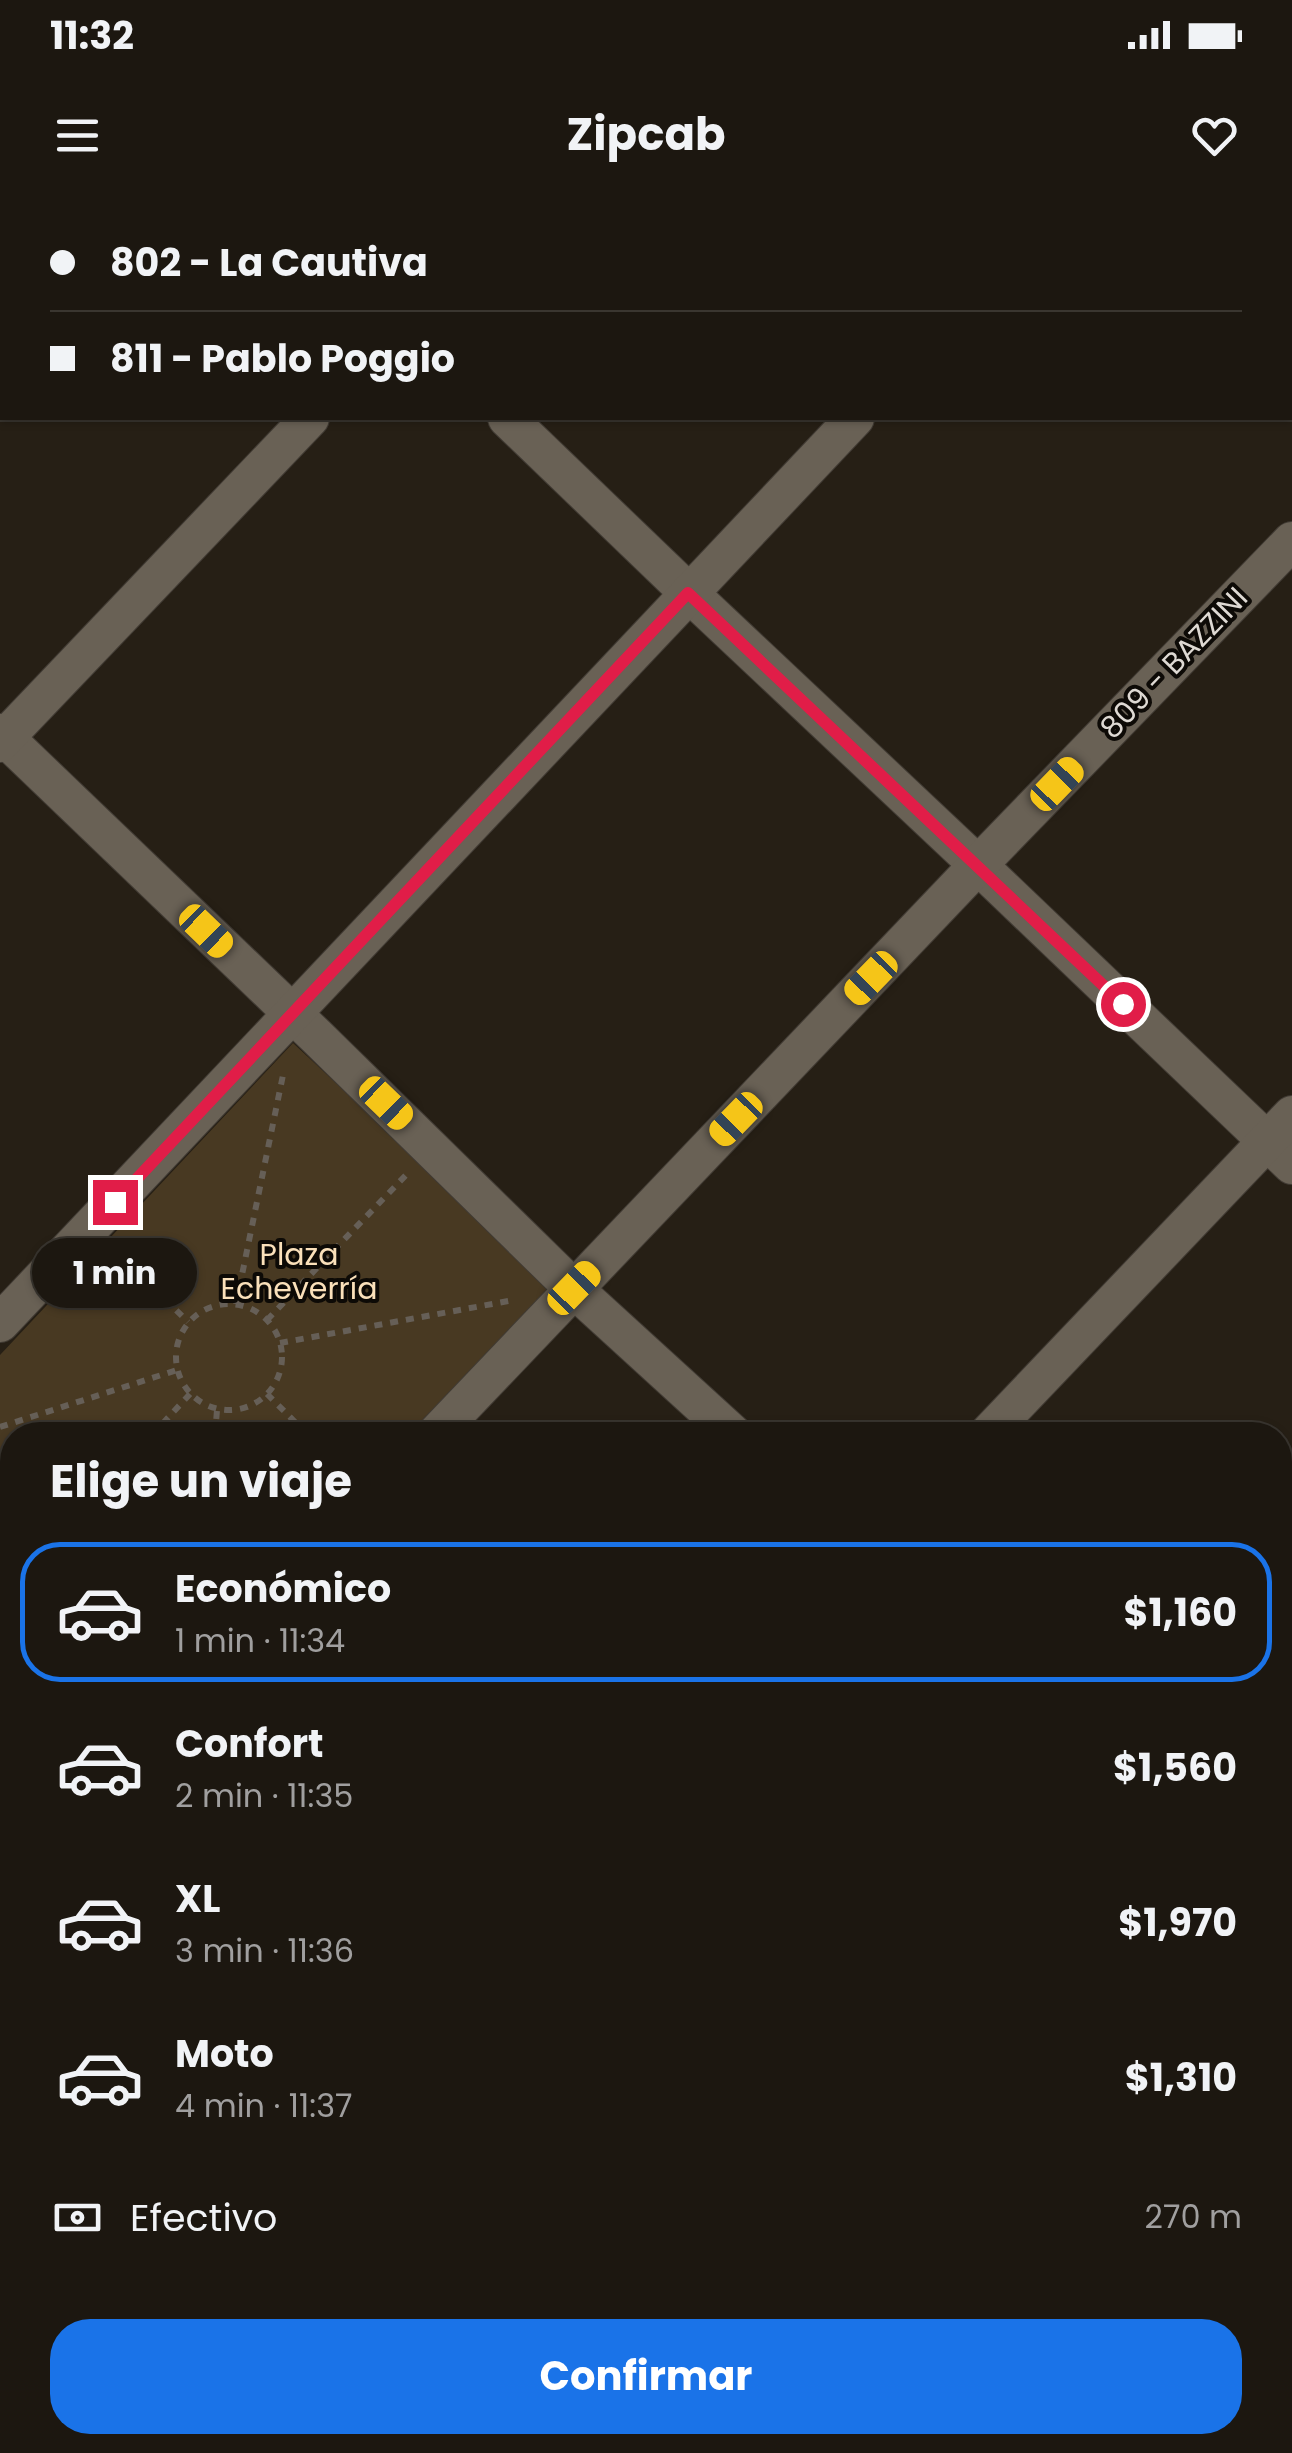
<!DOCTYPE html>
<html lang="es">
<meta charset="utf-8">
<style>
:root{--surface:#1c1710;--page:#29241e;--text:#f1f3f6;--muted:#a09f9f;--line:#3a3630;--accent:#1a73e8}
body{margin:0;font-family:Poppins,sans-serif;background:var(--page);color:var(--text);height:100vh;display:flex;flex-direction:column;font-size:38px;white-space:nowrap}
*{box-sizing:border-box;margin:0}
p{font-size:32px;color:var(--muted)}
.icon{flex:none;width:55px;height:55px;fill:none;stroke:currentColor;stroke-width:2;stroke-linecap:round;stroke-linejoin:round}
.map{position:relative;flex:1;overflow:hidden}
.drawer{position:absolute;left:0px;top:1222px;width:1292px;height:1032px;display:flex;flex-direction:column;background:var(--surface);border-radius:40px 40px 0 0;box-shadow:0 2px 8px #0004,0 0 0 2px var(--line)}
.drawer>*{flex:none}
.banner{position:absolute;left:0px;top:0px;width:1292px;height:220px;box-shadow:0 2px 8px #0004,0 0 0 2px var(--line);display:grid;align-content:center;height:220px;padding:0 50px;background:var(--surface)}
.end{position:absolute;width:45px;height:45px;margin:-22px;border:12px solid #e11d48;background:#fff;box-shadow:0 0 0 5px #fff}
.from{border-radius:50%}
.bubble{position:absolute;height:70px;border-radius:35px;background:var(--surface);box-shadow:0 2px 8px #0004,0 0 0 2px var(--line);font-size:32px;font-weight:700;line-height:70px;text-align:center}
.car{position:absolute;width:30px;height:60px;margin:-30px -15px;border-radius:12px;box-shadow:0 0 8px 2px #0007;background:linear-gradient(#f5c518 24%,#345 0 40%,#f5c518 0 76%,#345 0 86%,#f5c518 0)}
.banner b{display:flex;align-items:center;gap:35px;height:95px;font-size:38px}
.banner b+b{border-top:2px solid var(--line)}
.banner i{width:25px;height:25px;background:var(--text)}
ul{padding:0;list-style:none}
li{display:flex;align-items:center;gap:30px;height:140px;margin:0 20px 15px;padding:0 30px;border:5px solid transparent;border-radius:40px}
li div{flex:1}
li b{display:block;font-size:38px}
li em{font-style:normal;font-weight:700}
li.current{border-color:var(--accent)}
li>.icon{width:90px;height:90px;stroke-width:1.5}
h2{padding:0 50px;font-size:45px;line-height:120px}
.pay{display:flex;align-items:center;gap:25px;height:110px;padding:0 50px;font-size:38px}
.pay p{margin-inline-start:auto}
.primary-button{display:flex;gap:20px;margin-top:auto;padding:20px 50px}
.primary-button a{flex:1;height:115px;border-radius:40px;background:var(--accent);color:#fff;font-size:40px;font-weight:700;line-height:115px;text-align:center}
.status{display:flex;justify-content:space-between;align-items:center;height:70px;padding:0 50px;background:var(--surface);direction:ltr}
.status svg{height:28px;fill:currentColor}
header{display:flex;justify-content:space-between;align-items:center;height:130px;padding:0 50px;background:var(--surface);font-size:45px;font-weight:700}
.map>svg:first-child{display:block}
.green{fill:#483922}
.lines{fill:none;stroke-linecap:round;stroke-linejoin:round}
.street-casing{stroke:#413b34;stroke-width:40}
.secondary-casing{stroke:#413b34;stroke-width:55}
.path{stroke:#665f57;stroke-width:6;stroke-dasharray:8 8;stroke-linecap:butt}
.street{stroke:#696155;stroke-width:38}
.secondary{stroke:#766875;stroke-width:52}
.route{stroke:#e11d48;stroke-width:12}
.labels{text-anchor:middle;stroke-width:8;stroke-linejoin:round;paint-order:stroke}
.street-label{font-size:30px;fill:#ded9d3;stroke:#0d0a06}
.park-label{font-size:30px;fill:#fae0ba;stroke:#0d0a06}
</style>
<div class="status"><b>11:32</b><svg viewBox="0 0 49 12"><path d="M0 12V9h3v3zM5 12V6h3v6zM10 12V3h3v9zM15 12V0h3v12zM26 1h20v11H26zM47 4h2v5h-2z"/></svg></div>
<header><svg class="icon" aria-label="menu" viewBox="0 0 24 24"><path d="M4 6h16M4 12h16M4 18h16"/></svg>Zipcab<svg class="icon" aria-label="heart" viewBox="0 0 24 24"><path d="M12 20l-8-8c-3-5 5-10 8-4 3-6 11-1 8 4z"/></svg></header>
<div class="map">
<svg width="1292" height="2253" viewBox="0 0 1292 2253">
<rect width="100%" height="100%" fill="#261f15"/>
<path class="green" d="M293 843 555 1087 417 1235H12V1327L0 1315V1155Z"/>
<g class="lines">
<defs>
<g id="street">
<path d="M276 0 279 2"/>
<path d="M514 2 516 0"/>
<path d="M1059 2 1062 0"/>
<path d="M507 218 689 393 978 665 1292 965"/>
<path d="M0 533 316 836 574 1089 734 1235"/>
<path d="M0 543 310 218"/>
<path d="M0 1123 855 218"/>
<path d="M435 1235 978 665 1292 341"/>
<path d="M987 1235 1292 915"/>
<path d="M0 1340 12 1352"/>
<path d="M1280 1500 1292 1487"/>
<path d="M0 1700 12 1687"/>
<path d="M1280 1756 1292 1768"/>
<path d="M1280 2077 1292 2064"/>
<path d="M0 2149 12 2161"/>
<path d="M98 2242 109 2253"/>
<path d="M955 2242 966 2253"/>
<path d="M15 2253 25 2242"/>
<path d="M573 2253 583 2242"/>
<path d="M1109 2253 1120 2242"/>
</g>
<g id="secondary">
<path d="M1126 0 1128 2"/>
<path d="M1290 155 1292 157"/>
</g>
</defs>
<use href="#street" class="street-casing"/>
<use href="#secondary" class="secondary-casing"/>
<g class="path">
<path d="M115 1052 132 1068"/>
<circle cx="149" cy="1084" r="22"/>
<path d="M165 1099 188 1122"/>
<circle cx="229" cy="1157" r="53"/>
<path d="M236 1104 283 875"/>
<path d="M267 1120 408 973"/>
<path d="M280 1143 514 1100"/>
<path d="M267 1194 308 1235"/>
<path d="M0 1227 177 1170"/>
<path d="M152 1235 190 1194"/>
<path d="M215 1235 217 1210"/>
</g>
<use href="#street" class="street"/>
<use href="#secondary" class="secondary"/>
</g>
<g class="lines">
<path class="route" d="M115 1002 688 393 1123 804"/>
</g>
<g class="labels">
<g class="street-label">
<text transform="translate(1174 463) rotate(-46)" y="10">809 - BAZZINI</text>
</g>
<g class="park-label">
<text x="299" y="1065">Plaza<tspan x="299" dy="34">Echeverría</tspan></text>
</g>
</g>
</svg>
<i class="end from" style="left:1123px;top:804px"></i>
<i class="end" style="left:115px;top:1002px"></i>
<div class="bubble" style="left:32px;top:1038px;width:165px">1 min</div>
<i class="car" style="left:1057px;top:584px;rotate:44deg"></i>
<i class="car" style="left:206px;top:731px;rotate:134deg"></i>
<i class="car" style="left:871px;top:778px;rotate:224deg"></i>
<i class="car" style="left:386px;top:903px;rotate:134deg"></i>
<i class="car" style="left:736px;top:919px;rotate:224deg"></i>
<i class="car" style="left:574px;top:1088px;rotate:44deg"></i>
<div class="banner">
<b><i class="from"></i>802 - La Cautiva</b>
<b><i></i>811 - Pablo Poggio</b>
</div>
<section class="drawer">
<h2>Elige un viaje</h2>
<ul>
<li class="current"><svg class="icon" aria-label="car" viewBox="0 0 24 24"><path d="M5 17H2v-5l4-1 3-4h7l3 4 3 1v5h-3M9 17h6M6 11h13"/><circle cx="7" cy="17" r="2"/><circle cx="17" cy="17" r="2"/></svg><div><b>Económico</b><p>1 min · 11:34</p></div><em>$1,160</em></li>
<li><svg class="icon" aria-label="car" viewBox="0 0 24 24"><path d="M5 17H2v-5l4-1 3-4h7l3 4 3 1v5h-3M9 17h6M6 11h13"/><circle cx="7" cy="17" r="2"/><circle cx="17" cy="17" r="2"/></svg><div><b>Confort</b><p>2 min · 11:35</p></div><em>$1,560</em></li>
<li><svg class="icon" aria-label="car" viewBox="0 0 24 24"><path d="M5 17H2v-5l4-1 3-4h7l3 4 3 1v5h-3M9 17h6M6 11h13"/><circle cx="7" cy="17" r="2"/><circle cx="17" cy="17" r="2"/></svg><div><b>XL</b><p>3 min · 11:36</p></div><em>$1,970</em></li>
<li><svg class="icon" aria-label="car" viewBox="0 0 24 24"><path d="M5 17H2v-5l4-1 3-4h7l3 4 3 1v5h-3M9 17h6M6 11h13"/><circle cx="7" cy="17" r="2"/><circle cx="17" cy="17" r="2"/></svg><div><b>Moto</b><p>4 min · 11:37</p></div><em>$1,310</em></li>
</ul>
<div class="pay"><svg class="icon" aria-label="cash" viewBox="0 0 24 24"><path d="M3 7h18v10H3z"/><circle cx="12" cy="12" r="2"/></svg>Efectivo<p>270 m</p></div>
<div class="primary-button"><a>Confirmar</a></div>
</section>
</div>
